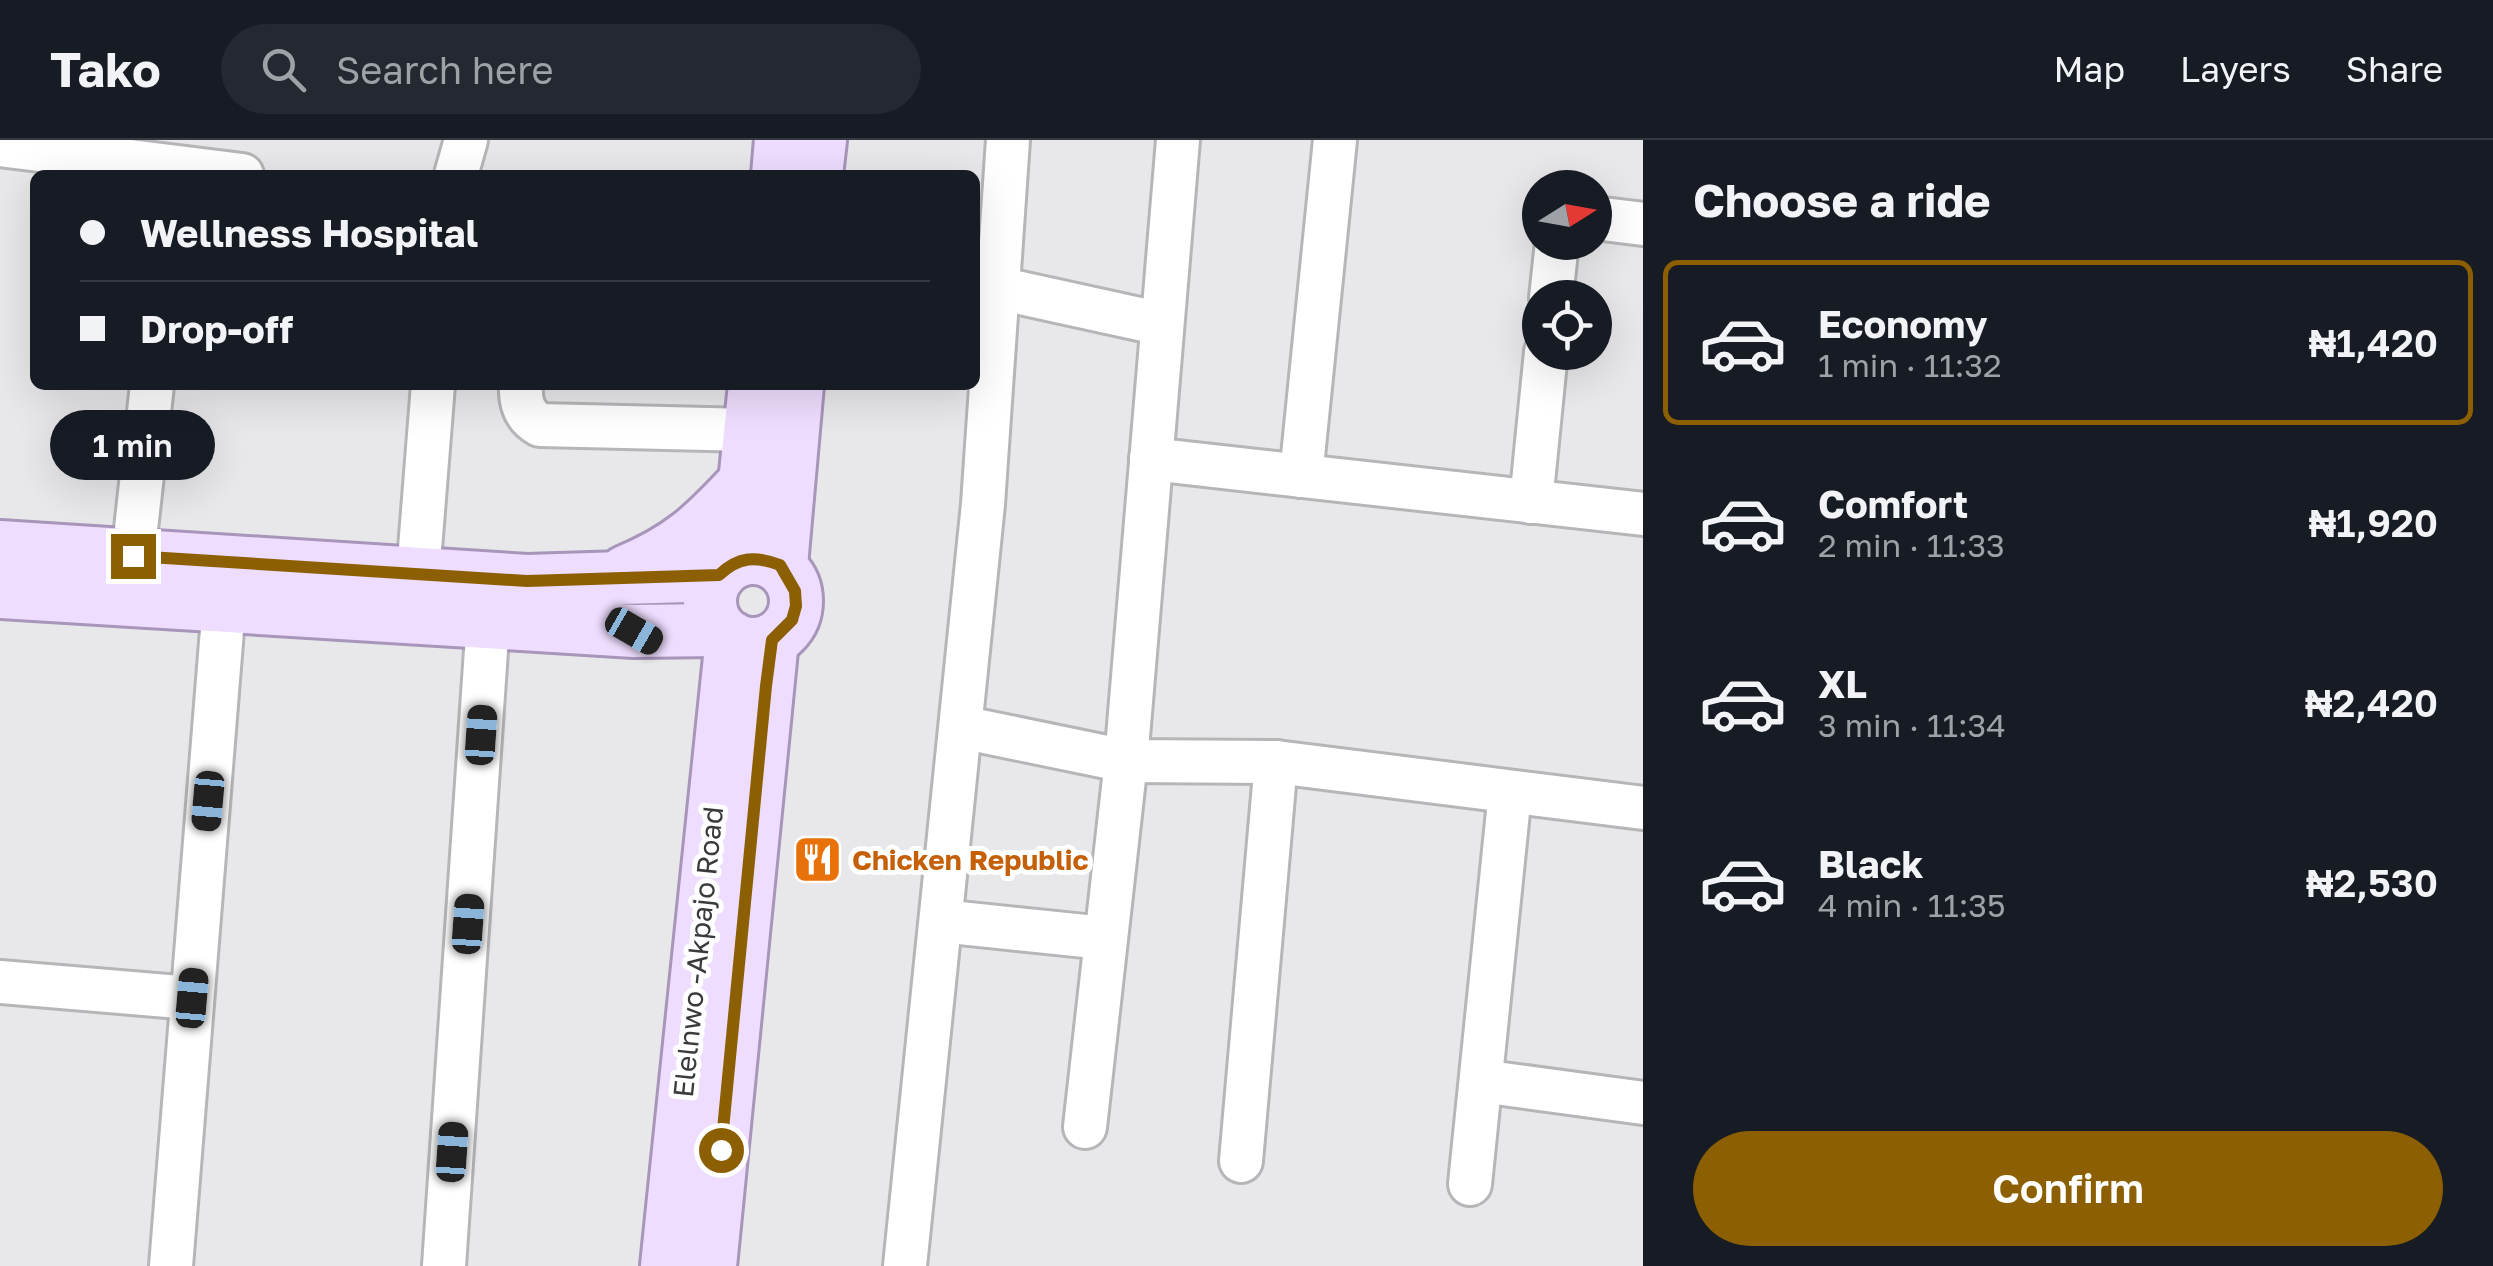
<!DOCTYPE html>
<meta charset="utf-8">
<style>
:root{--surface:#171b24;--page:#242831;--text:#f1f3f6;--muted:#9ea1a6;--line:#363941;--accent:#8c5f03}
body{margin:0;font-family:"Golos Text",sans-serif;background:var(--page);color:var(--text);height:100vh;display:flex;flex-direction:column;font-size:38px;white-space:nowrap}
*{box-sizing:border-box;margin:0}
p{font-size:32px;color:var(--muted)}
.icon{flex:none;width:55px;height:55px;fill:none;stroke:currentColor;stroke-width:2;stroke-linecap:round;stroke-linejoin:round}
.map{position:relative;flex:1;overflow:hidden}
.drawer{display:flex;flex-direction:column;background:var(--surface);width:850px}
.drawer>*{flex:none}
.top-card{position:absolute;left:30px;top:30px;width:950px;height:220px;border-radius:15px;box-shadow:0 10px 40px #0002;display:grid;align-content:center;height:220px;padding:0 50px;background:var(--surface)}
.needle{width:65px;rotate:79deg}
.tools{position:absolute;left:1522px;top:30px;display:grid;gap:20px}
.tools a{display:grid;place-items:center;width:90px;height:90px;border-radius:50%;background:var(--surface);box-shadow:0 10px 40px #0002;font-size:50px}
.end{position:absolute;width:45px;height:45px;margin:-22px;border:12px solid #8c5f03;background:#fff;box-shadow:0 0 0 5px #fff}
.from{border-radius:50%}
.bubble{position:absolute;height:70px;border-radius:35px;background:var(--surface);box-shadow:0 10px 40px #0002;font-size:32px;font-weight:600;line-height:70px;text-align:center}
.car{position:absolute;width:30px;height:60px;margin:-30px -15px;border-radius:12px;box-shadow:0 0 8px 2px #0007;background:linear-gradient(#222 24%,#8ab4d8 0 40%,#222 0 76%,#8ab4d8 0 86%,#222 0)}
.top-card b{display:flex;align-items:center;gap:35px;height:95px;font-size:38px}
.top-card b+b{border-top:2px solid var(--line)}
.top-card i{width:25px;height:25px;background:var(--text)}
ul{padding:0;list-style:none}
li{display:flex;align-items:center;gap:30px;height:165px;margin:0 20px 15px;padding:0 30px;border:5px solid transparent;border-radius:15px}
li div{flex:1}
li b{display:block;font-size:38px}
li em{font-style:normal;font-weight:600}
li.active{border-color:var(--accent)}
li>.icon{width:90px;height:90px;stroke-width:1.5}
h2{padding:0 50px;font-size:45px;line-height:120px}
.primary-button{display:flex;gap:20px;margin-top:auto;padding:20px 50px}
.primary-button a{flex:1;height:115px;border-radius:60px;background:var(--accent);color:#fff;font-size:40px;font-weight:600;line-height:115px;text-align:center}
header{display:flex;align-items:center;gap:60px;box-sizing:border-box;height:140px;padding:0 50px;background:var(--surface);border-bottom:2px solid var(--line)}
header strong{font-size:48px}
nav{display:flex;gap:55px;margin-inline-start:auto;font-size:35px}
.search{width:700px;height:90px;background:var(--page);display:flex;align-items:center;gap:25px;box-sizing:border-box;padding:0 35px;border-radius:55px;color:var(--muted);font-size:38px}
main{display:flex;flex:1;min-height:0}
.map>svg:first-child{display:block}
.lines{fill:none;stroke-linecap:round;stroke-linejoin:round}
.minor-casing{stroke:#b5b6b8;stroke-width:48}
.major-casing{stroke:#a795ba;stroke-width:58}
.minor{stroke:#fff;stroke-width:42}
.major{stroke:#eeddfe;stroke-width:52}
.route{stroke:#8c5f03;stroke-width:12}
.labels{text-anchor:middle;stroke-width:10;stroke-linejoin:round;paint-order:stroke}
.food-label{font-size:28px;font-weight:bold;fill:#c56008;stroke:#fff;text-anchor:start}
.street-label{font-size:28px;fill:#393a3b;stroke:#fff}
</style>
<header>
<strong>Tako</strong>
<div class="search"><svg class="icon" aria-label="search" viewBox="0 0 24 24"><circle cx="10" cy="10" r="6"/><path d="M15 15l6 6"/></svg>Search here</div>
<nav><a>Map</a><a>Layers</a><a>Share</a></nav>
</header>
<main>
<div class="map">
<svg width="1643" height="1126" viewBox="0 0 1643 1126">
<rect width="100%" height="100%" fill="#e8e8eb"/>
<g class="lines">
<defs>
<g id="minor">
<path d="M0 5 242 35"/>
<path d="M456 35 466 0"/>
<path d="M1595 78 1643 84"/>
<path d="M975 143 1162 184"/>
<path d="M1551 158 1557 102"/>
<path d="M521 245C520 263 524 276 540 285L750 290"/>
<path d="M1151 319 1643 374"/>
<path d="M1301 336 1335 0"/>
<path d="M1531 362 1546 212"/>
<path d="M133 416 152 245"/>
<path d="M418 434 433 245"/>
<path d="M961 587 1126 621 1276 622 1643 668"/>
<path d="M941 781 1104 798"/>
<path d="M0 842 191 858"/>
<path d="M1481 941 1643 963"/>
<path d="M1085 987 1126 621 1178 0"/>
<path d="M1241 1021 1276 622"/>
<path d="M1470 1044 1510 652"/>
<path d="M171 1126 224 465"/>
<path d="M444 1126 488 481"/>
<path d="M905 1126 983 364 1008 0"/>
</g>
<g id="major">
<path d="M778 35 781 0"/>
<path d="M816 35 820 0"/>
<path d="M0 407 527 441 719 435"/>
<circle cx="753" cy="461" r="43"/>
<path d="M737 421 755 245"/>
<path d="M781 425 797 245"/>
<path d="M625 432C681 409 704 386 745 342"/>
<path d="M0 452 634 491 720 490"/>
<path d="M667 1126 732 498"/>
<path d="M710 1126 772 500"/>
</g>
</defs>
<use href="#minor" class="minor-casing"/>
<use href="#major" class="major-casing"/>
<use href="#minor" class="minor"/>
<use href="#major" class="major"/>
</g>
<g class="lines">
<path class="route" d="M133 416 527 441 719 435C739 416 756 416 780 425L795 451 796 466 792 480 772 500 766 546 721 1010"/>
</g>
<defs>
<symbol id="restaurant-square" viewBox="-11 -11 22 22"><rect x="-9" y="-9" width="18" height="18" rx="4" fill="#e8710a" stroke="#fff"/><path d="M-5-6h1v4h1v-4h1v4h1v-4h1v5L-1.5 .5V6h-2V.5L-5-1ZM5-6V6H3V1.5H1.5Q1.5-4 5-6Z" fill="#fff"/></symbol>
</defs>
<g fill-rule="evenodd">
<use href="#restaurant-square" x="790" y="692" width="55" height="55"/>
</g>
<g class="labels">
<g class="food-label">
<text x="852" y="730">Chicken Republic</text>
</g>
<g class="street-label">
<text transform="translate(698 812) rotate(-84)" y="10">Elelnwo -Akpajo Road</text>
</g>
</g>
</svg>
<div class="tools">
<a><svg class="needle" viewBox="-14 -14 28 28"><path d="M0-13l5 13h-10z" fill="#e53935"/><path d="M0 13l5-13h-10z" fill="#9ea1a6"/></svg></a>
<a><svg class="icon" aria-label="locate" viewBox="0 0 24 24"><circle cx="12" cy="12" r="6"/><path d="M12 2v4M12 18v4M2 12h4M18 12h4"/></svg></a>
</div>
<i class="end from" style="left:721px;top:1010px"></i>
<i class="end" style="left:133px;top:416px"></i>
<div class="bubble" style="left:50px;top:270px;width:165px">1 min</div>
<i class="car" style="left:634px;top:491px;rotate:120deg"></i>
<i class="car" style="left:481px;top:595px;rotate:4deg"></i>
<i class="car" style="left:208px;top:661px;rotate:185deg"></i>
<i class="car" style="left:468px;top:784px;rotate:4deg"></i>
<i class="car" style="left:192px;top:858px;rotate:5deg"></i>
<i class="car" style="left:452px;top:1012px;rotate:4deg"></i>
<div class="top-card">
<b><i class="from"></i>Wellness Hospital</b>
<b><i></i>Drop-off</b>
</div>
</div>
<section class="drawer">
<h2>Choose a ride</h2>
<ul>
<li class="active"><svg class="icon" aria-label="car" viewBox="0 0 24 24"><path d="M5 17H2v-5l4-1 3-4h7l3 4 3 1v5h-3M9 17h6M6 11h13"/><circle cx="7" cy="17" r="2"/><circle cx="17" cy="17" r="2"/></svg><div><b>Economy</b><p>1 min · 11:32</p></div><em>₦1,420</em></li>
<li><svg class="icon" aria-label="car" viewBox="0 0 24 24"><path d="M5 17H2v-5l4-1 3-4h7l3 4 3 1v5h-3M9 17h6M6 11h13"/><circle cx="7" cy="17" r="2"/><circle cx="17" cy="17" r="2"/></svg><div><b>Comfort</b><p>2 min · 11:33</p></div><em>₦1,920</em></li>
<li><svg class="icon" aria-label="car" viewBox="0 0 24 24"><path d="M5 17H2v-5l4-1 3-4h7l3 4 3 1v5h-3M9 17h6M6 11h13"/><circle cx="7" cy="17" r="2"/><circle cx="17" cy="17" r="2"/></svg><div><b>XL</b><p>3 min · 11:34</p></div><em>₦2,420</em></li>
<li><svg class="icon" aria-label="car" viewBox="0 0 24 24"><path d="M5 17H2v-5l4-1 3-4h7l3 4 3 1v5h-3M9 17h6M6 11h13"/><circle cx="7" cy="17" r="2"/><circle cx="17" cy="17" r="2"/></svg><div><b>Black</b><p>4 min · 11:35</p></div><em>₦2,530</em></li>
</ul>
<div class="primary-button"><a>Confirm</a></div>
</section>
</main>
